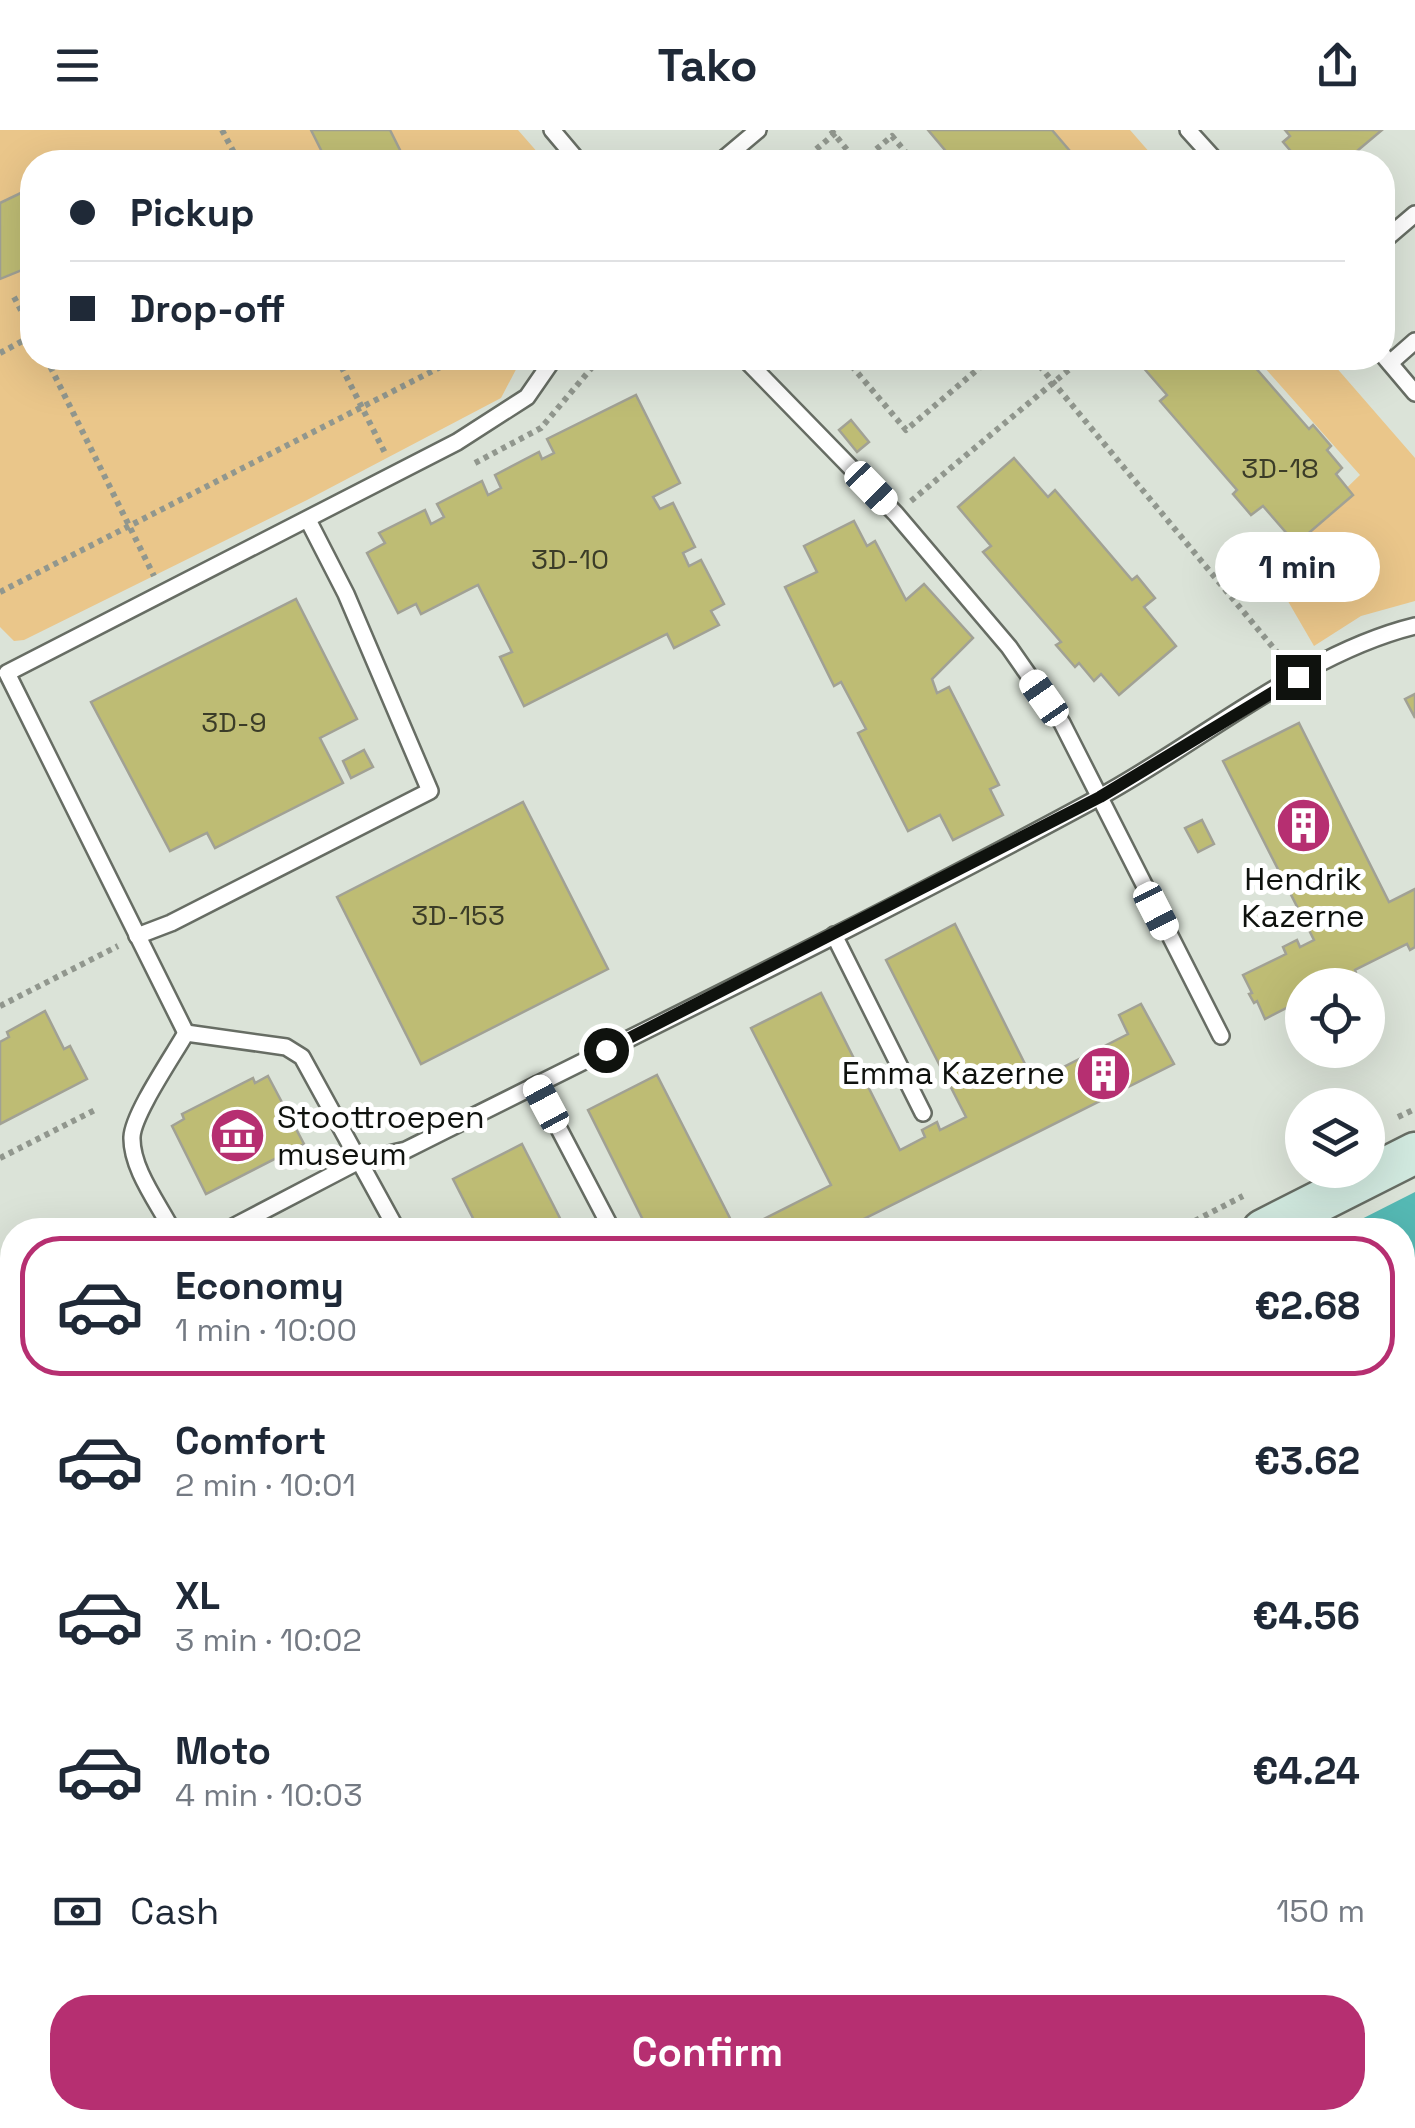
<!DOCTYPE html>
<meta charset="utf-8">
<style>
:root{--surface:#fff;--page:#f6f6f7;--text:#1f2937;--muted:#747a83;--line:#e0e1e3;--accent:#b62f71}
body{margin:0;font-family:"Space Grotesk",sans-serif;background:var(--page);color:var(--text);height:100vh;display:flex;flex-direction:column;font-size:38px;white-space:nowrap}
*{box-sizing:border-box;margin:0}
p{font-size:32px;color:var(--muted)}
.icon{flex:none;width:55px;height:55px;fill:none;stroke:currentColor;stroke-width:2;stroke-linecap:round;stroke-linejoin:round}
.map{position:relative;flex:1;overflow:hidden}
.details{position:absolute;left:0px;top:1088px;width:1415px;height:912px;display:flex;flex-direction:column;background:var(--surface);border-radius:40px 40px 0 0;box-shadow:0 10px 40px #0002}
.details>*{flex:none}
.banner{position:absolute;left:20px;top:20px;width:1375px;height:220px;border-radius:40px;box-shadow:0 10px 40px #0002;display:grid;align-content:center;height:220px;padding:0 50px;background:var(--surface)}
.controls{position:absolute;left:1285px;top:838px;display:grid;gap:20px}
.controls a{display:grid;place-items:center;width:100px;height:100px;border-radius:50%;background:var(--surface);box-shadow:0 10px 40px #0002;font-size:50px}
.end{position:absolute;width:45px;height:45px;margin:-22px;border:12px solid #0f120e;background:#fff;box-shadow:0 0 0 5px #fff}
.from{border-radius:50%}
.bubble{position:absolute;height:70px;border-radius:35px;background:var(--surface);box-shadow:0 10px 40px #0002;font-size:32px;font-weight:600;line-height:70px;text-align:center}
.car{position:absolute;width:30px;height:60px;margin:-30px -15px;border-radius:12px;box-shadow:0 0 8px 2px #0007;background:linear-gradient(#fff 24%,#345 0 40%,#fff 0 76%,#345 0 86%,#fff 0)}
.banner b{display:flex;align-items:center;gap:35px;height:95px;font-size:38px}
.banner b+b{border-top:2px solid var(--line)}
.banner i{width:25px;height:25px;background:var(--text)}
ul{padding:18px 0 0;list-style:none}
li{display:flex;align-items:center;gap:30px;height:140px;margin:0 20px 15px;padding:0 30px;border:5px solid transparent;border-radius:40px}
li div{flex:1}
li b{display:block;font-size:38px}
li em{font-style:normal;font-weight:600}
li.current{border-color:var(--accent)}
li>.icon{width:90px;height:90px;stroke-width:1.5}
.pay{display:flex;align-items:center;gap:25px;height:110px;padding:0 50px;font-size:38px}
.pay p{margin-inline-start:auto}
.cta{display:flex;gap:20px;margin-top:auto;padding:20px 50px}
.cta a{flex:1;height:115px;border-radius:40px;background:var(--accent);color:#fff;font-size:40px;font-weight:600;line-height:115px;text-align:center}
header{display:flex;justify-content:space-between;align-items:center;height:130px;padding:0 50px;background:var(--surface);font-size:45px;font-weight:600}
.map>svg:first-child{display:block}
.green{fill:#eac68a}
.water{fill:#55b9b4}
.building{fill:#bebc74;stroke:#a1a195;stroke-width:2.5}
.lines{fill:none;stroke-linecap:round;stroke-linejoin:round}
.lane-casing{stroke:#676d64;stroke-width:20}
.street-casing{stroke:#676d64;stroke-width:35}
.secondary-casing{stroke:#676d64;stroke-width:45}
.path{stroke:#91978e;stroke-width:6;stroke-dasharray:5 5;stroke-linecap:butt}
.lane{stroke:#fff;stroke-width:15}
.street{stroke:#fff;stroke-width:30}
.secondary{stroke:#d1e9df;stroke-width:40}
.route{stroke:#0f120e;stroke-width:12}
.labels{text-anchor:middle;stroke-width:10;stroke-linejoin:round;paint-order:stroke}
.number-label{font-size:28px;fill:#3b3c28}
.poi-label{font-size:32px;fill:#0f120e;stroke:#fff}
</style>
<header><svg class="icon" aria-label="menu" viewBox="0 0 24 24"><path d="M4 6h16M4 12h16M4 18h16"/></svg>Tako<svg class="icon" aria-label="share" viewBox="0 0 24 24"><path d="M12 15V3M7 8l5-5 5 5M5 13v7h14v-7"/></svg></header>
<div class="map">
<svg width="1415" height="1998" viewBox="0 0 1415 1998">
<rect width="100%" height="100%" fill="#dbe3d8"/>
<g class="green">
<path d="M0 0H518L546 32H32V228H522L501 268 307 370 24 510 14 511 0 497Z"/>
<path d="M1046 0H1130L1158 32H1074Z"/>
<path d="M1256 228H1328L1415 328V471L1361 486 1314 516 1267 435 1360 345Z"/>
<path d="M493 1988H589L608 1998H498Z"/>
<path d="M807 1988H860L839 1998H786Z"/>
</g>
<g class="water">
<path d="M1415 1062V1152L1403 1158 1402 1100H1340Z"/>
<path d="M12 1771V1861L0 1867V1777Z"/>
</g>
<g class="building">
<path d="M311 0H390L406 32H327Z"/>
<path d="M928 0H1052L1076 28 1080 24 1087 32H955Z"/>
<path d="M1285 0H1382L1344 32H1300L1283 12 1290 6Z"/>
<path d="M25 61 29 69 32 68V136L0 149V73Z"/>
<path d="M1135 228H1247L1309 299 1313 295 1331 316 1327 320 1342 338 1336 344 1353 365 1296 414 1263 376 1251 385 1233 364 1237 360 1160 271 1167 265Z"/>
<path d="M636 265 680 353 653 367 660 379 673 373 695 417 683 423 689 436 701 430 724 474 711 481 719 495 674 518 667 504 524 576 500 527 512 522 478 455 421 484 416 474 398 483 367 423 385 413 379 403 425 380 431 394 444 387 437 374 482 351 488 365 501 358 495 345 539 322 542 329 554 323 547 309Z"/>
<path d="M851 290 869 312 857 322 839 300Z"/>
<path d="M1014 328 1048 367 1055 360 1132 450 1137 446 1155 468 1144 477 1176 516 1119 565 1101 544 1094 551 1079 533 1075 537 1056 515 1061 512 983 422 991 416 958 377Z"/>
<path d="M854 391 867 416 875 411 906 470 924 454 973 508 932 549 937 563 949 557 999 655 990 659 1003 685 953 710 940 685 908 701 858 603 866 599 841 552 834 556 785 457 817 442 804 416Z"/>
<path d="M296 469 357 589 320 608 343 653 215 718 207 703 170 721 91 572Z"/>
<path d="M1415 564V588L1405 569Z"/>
<path d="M1299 593 1389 772 1415 759V817L1410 820 1407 814 1355 840 1356 843 1334 855H1302V870L1265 889 1257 871 1254 873 1249 864 1252 863 1243 845 1286 824 1283 817 1297 810 1300 817 1314 810 1223 631Z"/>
<path d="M364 620 373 637 351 648 343 631Z"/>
<path d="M523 672 608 839 421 934 337 767Z"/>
<path d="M1202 690 1214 714 1198 722 1185 698Z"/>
<path d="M955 794 1034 952 1128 904 1119 885 1141 874 1174 934 856 1093 858 1099 856 1100H742L831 1055 751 898 821 863 900 1020 925 1007 922 1000 937 992 940 1000 966 987 886 830Z"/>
<path d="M45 881 64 919 70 916 87 949 0 994V912L9 907 7 902Z"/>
<path d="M657 945 736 1100H648L588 980Z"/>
<path d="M268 946 304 1014 206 1064 172 996 184 989 182 984 253 948 255 953Z"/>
<path d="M522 1014 566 1100H479L453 1049Z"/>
<path d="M10 1274 12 1278V1449L0 1424V1279Z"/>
<path d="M1405 1281 1415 1300V1340L1402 1347V1282Z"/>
<path d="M1405 1440 1412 1453 1402 1458V1441Z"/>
<path d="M12 1469V1528L0 1537V1476Z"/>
<path d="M1409 1525 1415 1537V1588L1406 1593 1402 1586V1528Z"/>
<path d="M1415 1720V1784L1411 1786 1402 1770V1726Z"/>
<path d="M1402 1913 1406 1921 1415 1916V1964L1402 1940Z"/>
<path d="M12 1975V1988H44L50 1998H14L5 1979Z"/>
<path d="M44 1988H101L106 1998H50Z"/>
<path d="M112 1988H143L138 1990 142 1998H117Z"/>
<path d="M441 1988H476L479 1993 468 1998H436L444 1994Z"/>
<path d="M912 1988H920L925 1998H892Z"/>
<path d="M941 1988H964L965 1990 947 1998Z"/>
<path d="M1011 1988H1035L1016 1997Z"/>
<path d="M1045 1988H1091L1094 1994 1086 1998H1050Z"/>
</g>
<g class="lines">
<defs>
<g id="lane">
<path d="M552 0 579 32"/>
<path d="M1188 0 1217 32"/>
<path d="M720 32 758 0"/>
<path d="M1382 112 1415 84"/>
<path d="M1382 224 1415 263"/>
<path d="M744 228 896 384 1009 517 1062 593 1221 906"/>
<path d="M1390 233 1415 211"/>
<path d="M834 805 923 983"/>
<path d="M137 806 171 793 430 661 346 464 308 390"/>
<path d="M186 903 7 543 457 312 527 267 554 228"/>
<path d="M536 955 612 1100"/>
<path d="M172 1100C158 1073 131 1038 132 1007 133 984 173 926 186 903L286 917 302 927 397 1100"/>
<path d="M227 1100 359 1031 406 1020C637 904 869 792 1096 669 1197 615 1304 523 1415 496"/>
<path d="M0 1222 12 1216"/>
</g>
<g id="street">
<path d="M1402 1191 1415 1184"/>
<path d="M1402 1673 1415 1667"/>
<path d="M0 1900 12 1894"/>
<path d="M612 1988 631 1998"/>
<path d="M1254 1988 1273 1998"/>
<path d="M759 1998 779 1988"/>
</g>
<g id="secondary">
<path d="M1263 1100 1415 1023"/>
<path d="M0 1741 12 1735"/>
</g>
</defs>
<use href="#lane" class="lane-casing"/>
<use href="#street" class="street-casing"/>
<use href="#secondary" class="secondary-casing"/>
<g class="path">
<path d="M222 0 239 32"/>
<path d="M831 0 857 32"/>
<path d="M801 32 839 0"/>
<path d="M861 32 892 6 914 32"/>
<path d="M14 167 32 201"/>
<path d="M0 223 32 206"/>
<path d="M46 228 154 446"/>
<path d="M337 228 386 325"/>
<path d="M845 228 906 300 991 228"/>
<path d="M1033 228 1281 527"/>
<path d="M475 333 541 298 600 228"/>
<path d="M911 371 1083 228"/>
<path d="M0 462 458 228"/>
<path d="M0 876 118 816"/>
<path d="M1398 987 1415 979"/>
<path d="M0 1028 97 979"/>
<path d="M1177 1100 1243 1066"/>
<path d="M0 1696 12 1690"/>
</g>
<use href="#lane" class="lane"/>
<use href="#street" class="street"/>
<use href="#secondary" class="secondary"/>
</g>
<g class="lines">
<path class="route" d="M606 920 1100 667 1298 547"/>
</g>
<defs>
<symbol id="building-disc" viewBox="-11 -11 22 22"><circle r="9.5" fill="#b62f71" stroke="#fff"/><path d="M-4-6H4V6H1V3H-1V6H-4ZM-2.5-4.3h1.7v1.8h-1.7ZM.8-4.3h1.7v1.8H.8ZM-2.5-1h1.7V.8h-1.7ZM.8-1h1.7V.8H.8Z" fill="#fff"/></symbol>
<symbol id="museum-disc" viewBox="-11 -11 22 22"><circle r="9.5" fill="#b62f71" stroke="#fff"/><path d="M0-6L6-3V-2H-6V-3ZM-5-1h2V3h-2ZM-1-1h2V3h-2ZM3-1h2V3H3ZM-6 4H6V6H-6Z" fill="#fff"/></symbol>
</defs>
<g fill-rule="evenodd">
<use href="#building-disc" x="1272" y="664" width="63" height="63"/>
<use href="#building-disc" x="1072" y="912" width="63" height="63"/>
<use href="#museum-disc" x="206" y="974" width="63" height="63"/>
</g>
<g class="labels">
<g class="number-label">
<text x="1280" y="348">3D-18</text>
<text x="570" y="439">3D-10</text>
<text x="234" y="602">3D-9</text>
<text x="458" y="795">3D-153</text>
</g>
<g class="poi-label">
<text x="1303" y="760">Hendrik<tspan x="1303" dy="37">Kazerne</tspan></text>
<text x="1065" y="954" text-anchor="end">Emma Kazerne</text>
<text x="277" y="998" text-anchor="start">Stoottroepen<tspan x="277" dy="37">museum</tspan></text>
</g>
</g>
</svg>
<div class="controls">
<a><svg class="icon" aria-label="locate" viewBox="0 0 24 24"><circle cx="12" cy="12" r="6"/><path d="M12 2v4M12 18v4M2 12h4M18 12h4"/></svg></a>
<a><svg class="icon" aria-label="layers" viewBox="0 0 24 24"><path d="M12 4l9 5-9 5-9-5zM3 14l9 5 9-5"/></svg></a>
</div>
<i class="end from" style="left:606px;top:920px"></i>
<i class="end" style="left:1298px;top:547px"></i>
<div class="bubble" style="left:1215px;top:402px;width:165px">1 min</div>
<i class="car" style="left:871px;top:358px;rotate:136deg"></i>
<i class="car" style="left:1044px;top:568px;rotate:325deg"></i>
<i class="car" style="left:1156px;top:781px;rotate:153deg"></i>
<i class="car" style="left:546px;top:974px;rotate:332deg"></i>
<div class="banner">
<b><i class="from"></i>Pickup</b>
<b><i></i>Drop-off</b>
</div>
<section class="details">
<ul>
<li class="current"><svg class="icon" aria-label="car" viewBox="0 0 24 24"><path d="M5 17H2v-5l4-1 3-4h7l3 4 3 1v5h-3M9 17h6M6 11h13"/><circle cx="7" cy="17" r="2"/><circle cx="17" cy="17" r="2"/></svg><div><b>Economy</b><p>1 min · 10:00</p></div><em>€2.68</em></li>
<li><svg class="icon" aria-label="car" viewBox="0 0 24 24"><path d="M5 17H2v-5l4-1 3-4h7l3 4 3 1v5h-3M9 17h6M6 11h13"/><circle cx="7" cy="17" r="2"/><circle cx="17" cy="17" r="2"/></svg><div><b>Comfort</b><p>2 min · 10:01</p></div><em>€3.62</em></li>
<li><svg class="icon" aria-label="car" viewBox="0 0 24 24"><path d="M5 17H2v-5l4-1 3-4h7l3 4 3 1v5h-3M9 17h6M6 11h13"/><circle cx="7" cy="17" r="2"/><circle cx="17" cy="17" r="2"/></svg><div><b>XL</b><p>3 min · 10:02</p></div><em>€4.56</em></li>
<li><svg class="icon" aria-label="car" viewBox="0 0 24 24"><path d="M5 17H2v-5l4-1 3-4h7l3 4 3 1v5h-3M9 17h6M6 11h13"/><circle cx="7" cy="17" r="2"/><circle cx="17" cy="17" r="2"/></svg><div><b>Moto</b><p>4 min · 10:03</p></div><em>€4.24</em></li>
</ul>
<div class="pay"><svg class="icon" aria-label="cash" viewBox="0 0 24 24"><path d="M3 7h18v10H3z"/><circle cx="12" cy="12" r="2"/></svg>Cash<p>150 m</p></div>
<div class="cta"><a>Confirm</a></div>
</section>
</div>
